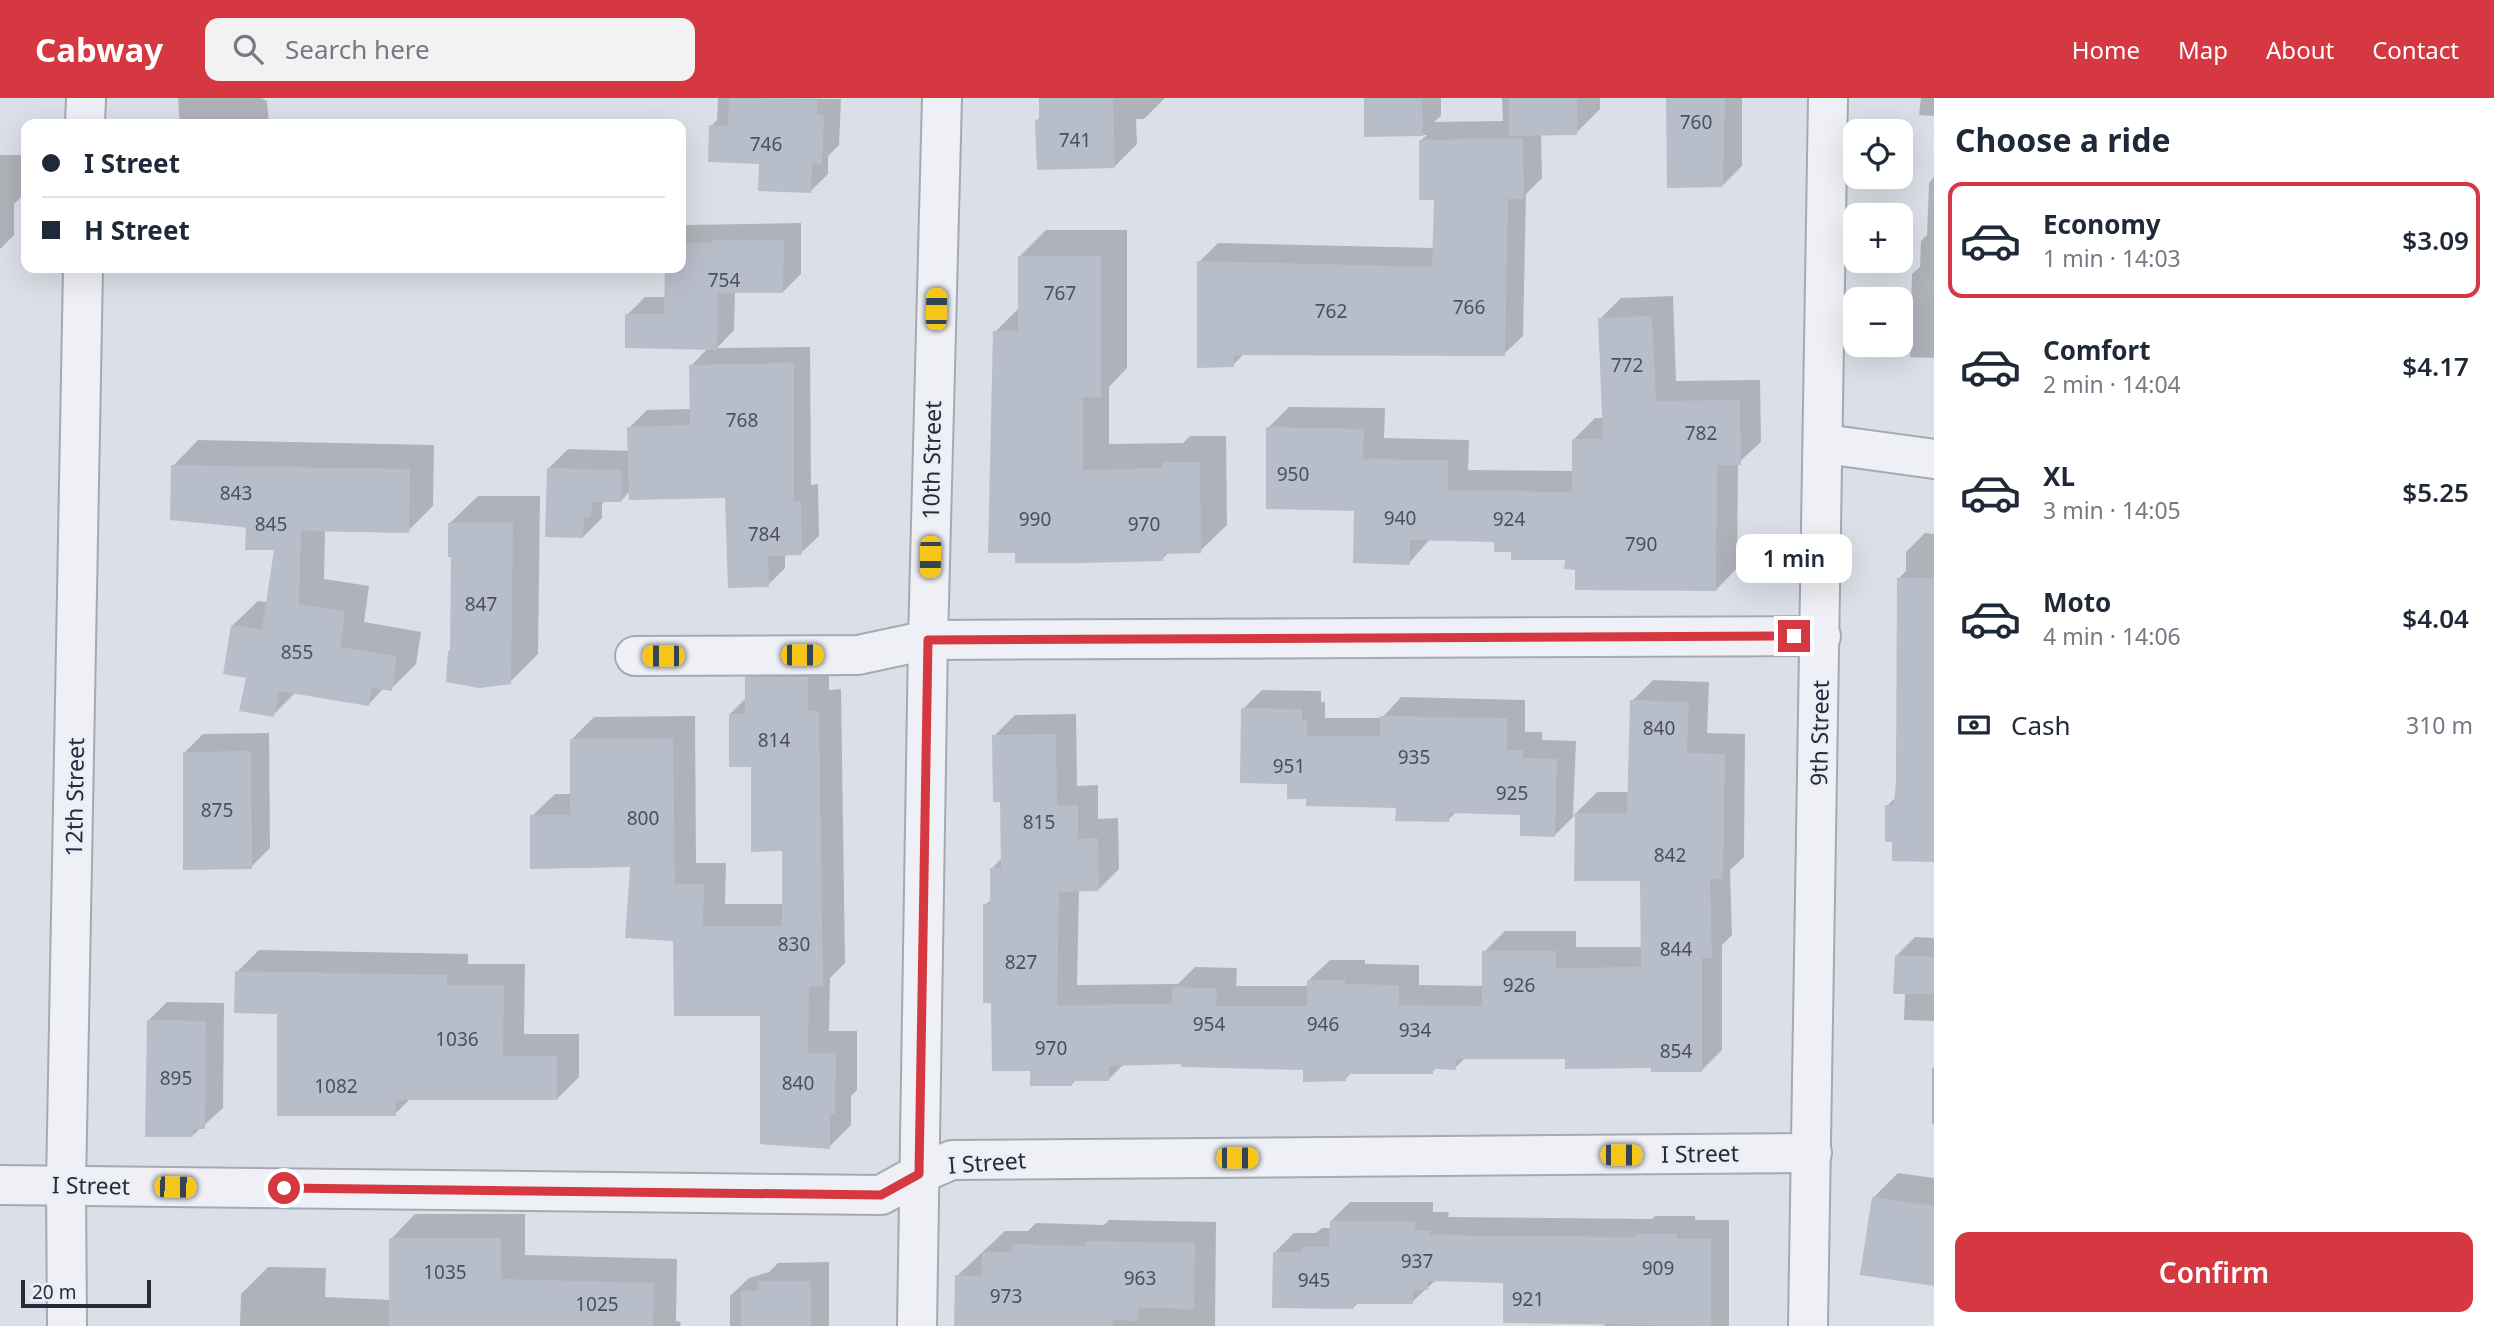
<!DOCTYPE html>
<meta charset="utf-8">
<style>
:root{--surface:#fff;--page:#f2f2f3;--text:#1f2937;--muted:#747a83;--line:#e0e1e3;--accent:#d53840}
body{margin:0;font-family:"Noto Sans",sans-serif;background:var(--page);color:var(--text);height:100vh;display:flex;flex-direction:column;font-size:26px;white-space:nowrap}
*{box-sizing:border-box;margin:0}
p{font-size:23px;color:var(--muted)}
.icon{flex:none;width:38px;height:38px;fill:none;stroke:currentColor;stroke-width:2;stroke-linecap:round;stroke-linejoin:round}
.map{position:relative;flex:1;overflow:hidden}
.sheet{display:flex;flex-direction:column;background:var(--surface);width:560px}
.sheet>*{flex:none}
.banner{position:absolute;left:21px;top:21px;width:665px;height:154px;border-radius:14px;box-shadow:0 7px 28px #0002;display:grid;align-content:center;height:154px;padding:0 21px;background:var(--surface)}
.buttons{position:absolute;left:1843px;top:21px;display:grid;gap:14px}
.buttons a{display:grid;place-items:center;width:70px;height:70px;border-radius:14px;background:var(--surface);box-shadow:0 7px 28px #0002;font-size:35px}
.scale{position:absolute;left:21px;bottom:18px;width:130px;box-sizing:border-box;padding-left:7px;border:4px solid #252b3d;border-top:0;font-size:19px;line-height:24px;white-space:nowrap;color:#252b3d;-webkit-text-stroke:5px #ebeef5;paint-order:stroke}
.end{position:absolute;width:32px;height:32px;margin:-16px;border:9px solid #d53840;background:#fff;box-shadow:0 0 0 4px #fff}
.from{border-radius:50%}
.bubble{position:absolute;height:49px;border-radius:14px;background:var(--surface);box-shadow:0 7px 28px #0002;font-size:23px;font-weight:600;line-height:49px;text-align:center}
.car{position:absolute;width:21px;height:42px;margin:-21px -10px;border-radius:9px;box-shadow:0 0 5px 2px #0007;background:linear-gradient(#f5c518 24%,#345 0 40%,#f5c518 0 76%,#345 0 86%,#f5c518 0)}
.banner b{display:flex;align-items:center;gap:24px;height:66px;font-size:26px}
.banner b+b{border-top:2px solid var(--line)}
.banner i{width:18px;height:18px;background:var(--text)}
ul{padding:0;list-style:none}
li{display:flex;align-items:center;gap:21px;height:116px;margin:0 14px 10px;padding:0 7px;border:4px solid transparent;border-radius:14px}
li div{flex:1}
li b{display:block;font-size:26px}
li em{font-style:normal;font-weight:600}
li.selected{border-color:var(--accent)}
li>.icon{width:63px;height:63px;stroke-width:1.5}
h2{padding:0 21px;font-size:32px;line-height:84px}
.pay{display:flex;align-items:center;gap:18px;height:77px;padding:0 21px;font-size:26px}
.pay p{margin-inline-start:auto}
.cta{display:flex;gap:14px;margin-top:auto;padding:14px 21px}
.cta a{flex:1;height:80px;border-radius:14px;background:var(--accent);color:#fff;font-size:28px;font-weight:600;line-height:80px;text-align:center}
header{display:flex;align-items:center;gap:42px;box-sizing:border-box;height:98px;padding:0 35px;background:var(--accent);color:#fff}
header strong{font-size:33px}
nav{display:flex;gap:38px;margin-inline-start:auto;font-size:24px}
.search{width:490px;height:63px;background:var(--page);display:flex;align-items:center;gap:18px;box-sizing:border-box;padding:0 24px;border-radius:14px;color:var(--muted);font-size:26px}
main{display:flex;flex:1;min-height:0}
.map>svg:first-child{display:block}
.shadow{fill:#0003}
.building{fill:#b8bdca}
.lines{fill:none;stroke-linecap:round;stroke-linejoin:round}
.minor-casing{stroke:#a4a9b4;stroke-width:42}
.minor{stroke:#eef0f5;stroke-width:38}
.route{stroke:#d53840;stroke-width:9}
.labels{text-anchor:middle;stroke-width:5;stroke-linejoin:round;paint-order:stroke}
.number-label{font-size:19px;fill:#4a5060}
.street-label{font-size:23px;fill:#252b3d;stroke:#ebeef5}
</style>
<header>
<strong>Cabway</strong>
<div class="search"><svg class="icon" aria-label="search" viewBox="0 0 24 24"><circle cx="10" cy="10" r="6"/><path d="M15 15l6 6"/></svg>Search here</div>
<nav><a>Home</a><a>Map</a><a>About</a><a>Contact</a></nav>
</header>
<main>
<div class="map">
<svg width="1934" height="1228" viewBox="0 0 1934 1228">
<rect width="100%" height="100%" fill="#dbdfe7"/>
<g class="shadow">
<path d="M178 0H261L267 3 269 26H180Z"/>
<path d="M718 0 841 1 839 47 828 58V76L810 94 761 64 711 28 717 22Z"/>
<path d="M1041 0H1165L1144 21H1136L1137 46 1114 69 1037 22 1041 18Z"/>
<path d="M1366 0H1441V18L1434 24 1503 23 1502 0H1600V11L1576 35 1541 36 1542 80 1526 96 1523 238 1504 256 1245 255 1233 267 1199 164 1218 145 1434 150 1435 100 1420 43 1427 37H1366Z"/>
<path d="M1668 0H1742V68L1723 87Z"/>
<path d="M1921 0H1934V18L1919 17Z"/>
<path d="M0 57H26V94L14 106V137L0 151Z"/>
<path d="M1934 79V260L1910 259 1912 176 1920 169 1921 143 1927 137 1929 85Z"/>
<path d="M801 125V176L783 194 735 193 734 232 717 250 810 249 811 387 818 386 819 438 801 455 785 456V470L768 487 727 398 630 393 621 403 606 402 602 406V420L583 439 549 370 568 351 630 353 629 330 647 312 691 311V268L708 250 627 217 645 199H666V170H681V131L685 127Z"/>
<path d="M1046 132H1127V270L1109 289V346L1183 345 1190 338H1226L1227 427 1200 453 1169 454 1162 461 1017 463 995 234 1020 209V158Z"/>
<path d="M1673 198 1676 283 1760 282 1761 344 1738 365 1737 470 1716 492 1576 470 1566 460 1513 452 1496 442 1430 441 1409 465 1268 330 1289 309 1385 310 1384 340 1469 342 1468 372 1574 373V341L1595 320H1604L1600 221 1621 200Z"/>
<path d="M198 342 434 347 433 408 408 433 325 431 324 481 369 488 364 524 421 534 416 566 391 591 384 590 369 606 296 594 273 617 248 579 232 528 258 503 268 504 276 451 173 368Z"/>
<path d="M478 398H540L538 556 510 584 449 553 452 551 453 457 450 425Z"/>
<path d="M1925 435 1934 436V762L1894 743 1887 708 1896 699 1899 480 1906 473V454Z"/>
<path d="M829 557V592L841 591 845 865 830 880 829 933H857V992L851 998V1027L829 1049 762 916 675 841 632 768 532 718 555 696H572L571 642 594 619 695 618 696 765H726L725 806H784V752L753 667 730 616 747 599V580L769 558Z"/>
<path d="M1653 582 1709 584 1707 635 1745 636 1744 759 1730 772 1732 837 1722 847V952L1701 973 1567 959H1466L1455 970H1436L1432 974H1352L1345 981 1305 970 1182 964 1124 966 1109 981H1077L1072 986 1031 971 993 903 985 807 992 801V770L1002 760V702L994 638 1015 617 1076 616 1077 688 1098 687V721L1118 720 1119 771 1098 792H1079L1077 887 1178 886 1195 869 1237 870 1236 888H1309V882L1330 862H1365V866L1419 867V887L1484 888V854L1505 833H1576V849H1643L1642 781 1576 716 1555 737 1522 715 1457 713 1448 722 1397 708 1308 699 1289 684 1243 611 1262 592 1321 593V604H1325V620H1382L1401 599 1525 602V634H1542V642L1576 643 1573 718 1597 694H1629L1632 603Z"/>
<path d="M269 635 270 750 251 769 184 655 203 636Z"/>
<path d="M1915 839 1934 840V923L1904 922 1905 894 1896 858Z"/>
<path d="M259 852 468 856V866H525L524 936H579V979L557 1001 411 1000 395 1016 237 874Z"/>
<path d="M167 904 224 905 223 1010 192 1038 148 923Z"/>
<path d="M1934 969V1026H1932V970Z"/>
<path d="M1898 1075 1934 1080V1186L1873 1100Z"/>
<path d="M1350 1104H1433V1114H1449L1448 1119 1652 1121 1655 1118H1695V1122H1729V1228H1605V1223L1504 1183 1437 1181 1412 1204H1359L1353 1210 1275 1154 1294 1135H1316L1322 1130H1331V1123Z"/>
<path d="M415 1116H525V1157L677 1161 676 1223 681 1224 680 1228H240L241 1196 268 1169 326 1170 325 1199 391 1202V1141Z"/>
<path d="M1109 1122 1216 1124 1215 1228H956L957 1178 1005 1133H1028L1036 1125 1104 1127Z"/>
<path d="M829 1164V1228H730V1198L749 1180 769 1174 778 1165Z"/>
</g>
<g class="building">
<path d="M729 0 817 2V17H824L822 66 812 65 811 95 758 93 759 66 708 64 709 27 728 28Z"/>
<path d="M1039 0H1113L1115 70 1037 72 1035 22H1039Z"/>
<path d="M1364 0H1422L1423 38 1364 39Z"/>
<path d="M1509 0H1577V37L1509 38Z"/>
<path d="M1666 0H1725L1723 89 1667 90Z"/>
<path d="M1523 40 1524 101H1508L1505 258 1234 257V269L1197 270V163L1432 169 1434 102H1419V42Z"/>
<path d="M713 142H784L783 195H718L717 252 625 250V216H664L665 170H681V145H713Z"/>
<path d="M1018 158H1101V299H1083V372L1162 370V364H1200L1201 455 1163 456V463L1082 465H1015V455H988L993 233H1018Z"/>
<path d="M1652 218 1656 303 1740 302 1741 367H1717L1716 493 1575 492V472L1564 471 1565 462H1511V454H1494V444L1410 442V467L1353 465 1354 413 1266 411V329L1364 331 1363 361 1448 362V392L1572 394V341H1603L1598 220Z"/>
<path d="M794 265V403H801L802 457 768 458 769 489 728 490 725 400 629 402 627 329 690 327 689 267Z"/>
<path d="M171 367 410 371 409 435 301 433 299 506 345 513 340 549 397 558 392 593 372 590 369 608 279 593 274 619 239 613 246 580 223 576 231 527 262 532 274 452H245L246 430 242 429 170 422Z"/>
<path d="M547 370 622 372 621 404H592L591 419H584L583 440 545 439Z"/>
<path d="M448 425H513L511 586 479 590 446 584 448 553H450L451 459H448Z"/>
<path d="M1897 480H1934V764L1892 763V744H1885V707H1894L1896 684Z"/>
<path d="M745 579H808V613H819L823 889H809L808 955H836L835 1016H830V1051L760 1046V918H674L673 843 625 840 630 769 530 771V717H570V641L673 640 675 786H704L703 828H782V753L751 754V669H729V616H745Z"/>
<path d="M1630 602 1689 604 1687 655 1725 656 1723 781H1710L1712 860H1702V974H1651V970L1565 971V961H1456V972L1433 971V976H1346V983L1303 984V972L1181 969V966L1109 968V983H1072V988H1030V973H992L991 905H983V806L990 807V770H1001L1000 704H993L992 637 1056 636 1057 708 1078 707V741L1098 740 1099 793 1059 794 1057 907 1172 906V889L1217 890 1216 908H1307V882H1345V886L1399 887V907L1482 908V853H1556V870L1641 869 1640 783H1574L1575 715H1627Z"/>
<path d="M1241 610 1302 611V622H1307V638H1380V618L1507 620V652H1523V660L1557 661 1555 739 1520 738V717L1449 715V724L1395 723 1396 710 1306 708V701H1287V686L1240 685Z"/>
<path d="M251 653 252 771 183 772V654Z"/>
<path d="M1895 857 1934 859V896H1893Z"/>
<path d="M235 873 447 877V887H504L503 958H557V1002H396V1018H277V916L234 915Z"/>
<path d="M147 922 206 923 205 1031H193V1039H145Z"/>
<path d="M1872 1099 1934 1108V1188L1860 1177Z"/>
<path d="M1330 1123H1415V1132L1430 1133V1137L1635 1139V1136H1677V1141H1711V1228L1503 1225V1185L1428 1183V1192H1414L1413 1206H1354V1211L1272 1210 1273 1154H1301V1149H1329Z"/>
<path d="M389 1140H501V1181L654 1185 653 1228H389Z"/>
<path d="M1086 1143 1195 1145 1194 1211 1139 1210 1138 1223 1113 1222V1228H954L955 1177 981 1178 982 1154H1012L1013 1146 1085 1148Z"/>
<path d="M757 1183H811V1228H741V1193H757Z"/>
</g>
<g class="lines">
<defs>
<g id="minor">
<path d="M85 26 86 0"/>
<path d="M1825 346 1934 361"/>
<path d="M635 558 858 557 928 542 1821 538"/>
<path d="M0 1087 881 1097 919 1076 952 1062 1812 1055"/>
<path d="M67 1228 66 1088 83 170"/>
<path d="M917 1228 928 542 942 0"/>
<path d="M1808 1228 1828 0"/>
</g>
</defs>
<use href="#minor" class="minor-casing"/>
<use href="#minor" class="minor"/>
</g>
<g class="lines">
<path class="route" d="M284 1090 881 1097 919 1076 928 542 1794 538"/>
</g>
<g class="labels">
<g class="number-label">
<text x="1696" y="31">760</text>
<text x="1075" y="49">741</text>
<text x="766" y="53">746</text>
<text x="724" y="189">754</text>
<text x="1060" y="202">767</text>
<text x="1469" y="216">766</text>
<text x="1331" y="220">762</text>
<text x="1627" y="274">772</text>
<text x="742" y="329">768</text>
<text x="1701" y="342">782</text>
<text x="1293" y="383">950</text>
<text x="236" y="402">843</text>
<text x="1400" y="427">940</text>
<text x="1035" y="428">990</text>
<text x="1509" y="428">924</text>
<text x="271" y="433">845</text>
<text x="1144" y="433">970</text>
<text x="764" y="443">784</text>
<text x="1641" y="453">790</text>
<text x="481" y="513">847</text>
<text x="297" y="561">855</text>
<text x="1659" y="637">840</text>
<text x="774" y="649">814</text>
<text x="1414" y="666">935</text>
<text x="1289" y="675">951</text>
<text x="1512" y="702">925</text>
<text x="217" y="719">875</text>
<text x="643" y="727">800</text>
<text x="1039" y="731">815</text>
<text x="1670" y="764">842</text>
<text x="794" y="853">830</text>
<text x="1676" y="858">844</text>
<text x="1021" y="871">827</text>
<text x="1519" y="894">926</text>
<text x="1209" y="933">954</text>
<text x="1323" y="933">946</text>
<text x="1415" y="939">934</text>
<text x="457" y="948">1036</text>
<text x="1051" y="957">970</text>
<text x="1676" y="960">854</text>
<text x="176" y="987">895</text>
<text x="798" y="992">840</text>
<text x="336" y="995">1082</text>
<text x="1417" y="1170">937</text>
<text x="1658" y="1177">909</text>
<text x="445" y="1181">1035</text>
<text x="1140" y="1187">963</text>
<text x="1314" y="1189">945</text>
<text x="1006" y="1205">973</text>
<text x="1528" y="1208">921</text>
<text x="597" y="1213">1025</text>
</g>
<g class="street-label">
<text transform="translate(932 362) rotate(-89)" y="8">10th Street</text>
<text transform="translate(1820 635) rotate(-89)" y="8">9th Street</text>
<text transform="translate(75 699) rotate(-89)" y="8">12th Street</text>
<text transform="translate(1700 1056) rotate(-1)" y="8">I Street</text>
<text transform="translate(987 1065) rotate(-4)" y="8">I Street</text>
<text transform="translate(91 1088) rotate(1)" y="8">I Street</text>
</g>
</g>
</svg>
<div class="buttons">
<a><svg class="icon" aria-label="locate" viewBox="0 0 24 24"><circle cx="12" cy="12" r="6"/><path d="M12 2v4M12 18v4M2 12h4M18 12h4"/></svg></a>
<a>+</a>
<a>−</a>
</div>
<div class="scale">20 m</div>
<i class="end from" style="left:284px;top:1090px"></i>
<i class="end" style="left:1794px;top:538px"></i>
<div class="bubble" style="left:1736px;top:436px;width:116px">1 min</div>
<i class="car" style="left:936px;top:211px;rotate:1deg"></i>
<i class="car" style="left:930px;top:459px;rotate:181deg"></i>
<i class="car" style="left:802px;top:557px;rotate:90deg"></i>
<i class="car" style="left:663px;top:558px;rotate:270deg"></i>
<i class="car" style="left:1621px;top:1057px;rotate:90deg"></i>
<i class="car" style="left:1237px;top:1060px;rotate:90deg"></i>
<i class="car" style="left:175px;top:1089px;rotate:91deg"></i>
<div class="banner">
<b><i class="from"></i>I Street</b>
<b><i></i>H Street</b>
</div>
</div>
<section class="sheet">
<h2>Choose a ride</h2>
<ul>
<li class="selected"><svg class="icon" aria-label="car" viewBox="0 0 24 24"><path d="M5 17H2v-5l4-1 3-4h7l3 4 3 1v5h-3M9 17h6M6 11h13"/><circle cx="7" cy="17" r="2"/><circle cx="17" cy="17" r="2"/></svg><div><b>Economy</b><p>1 min · 14:03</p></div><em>$3.09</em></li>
<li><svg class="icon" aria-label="car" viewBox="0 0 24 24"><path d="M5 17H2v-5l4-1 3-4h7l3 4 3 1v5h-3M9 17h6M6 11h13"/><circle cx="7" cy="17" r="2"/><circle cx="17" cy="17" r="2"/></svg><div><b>Comfort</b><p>2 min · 14:04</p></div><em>$4.17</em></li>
<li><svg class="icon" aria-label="car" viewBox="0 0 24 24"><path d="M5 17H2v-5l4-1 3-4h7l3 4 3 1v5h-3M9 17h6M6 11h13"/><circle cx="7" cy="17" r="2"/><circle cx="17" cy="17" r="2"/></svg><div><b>XL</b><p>3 min · 14:05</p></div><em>$5.25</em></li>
<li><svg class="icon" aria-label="car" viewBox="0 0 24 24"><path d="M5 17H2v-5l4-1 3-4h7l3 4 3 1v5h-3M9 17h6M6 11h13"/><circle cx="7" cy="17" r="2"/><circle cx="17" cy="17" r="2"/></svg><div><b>Moto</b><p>4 min · 14:06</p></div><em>$4.04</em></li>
</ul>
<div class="pay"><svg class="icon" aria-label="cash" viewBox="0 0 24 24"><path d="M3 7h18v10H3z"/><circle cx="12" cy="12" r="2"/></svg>Cash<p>310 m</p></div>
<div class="cta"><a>Confirm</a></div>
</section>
</main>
